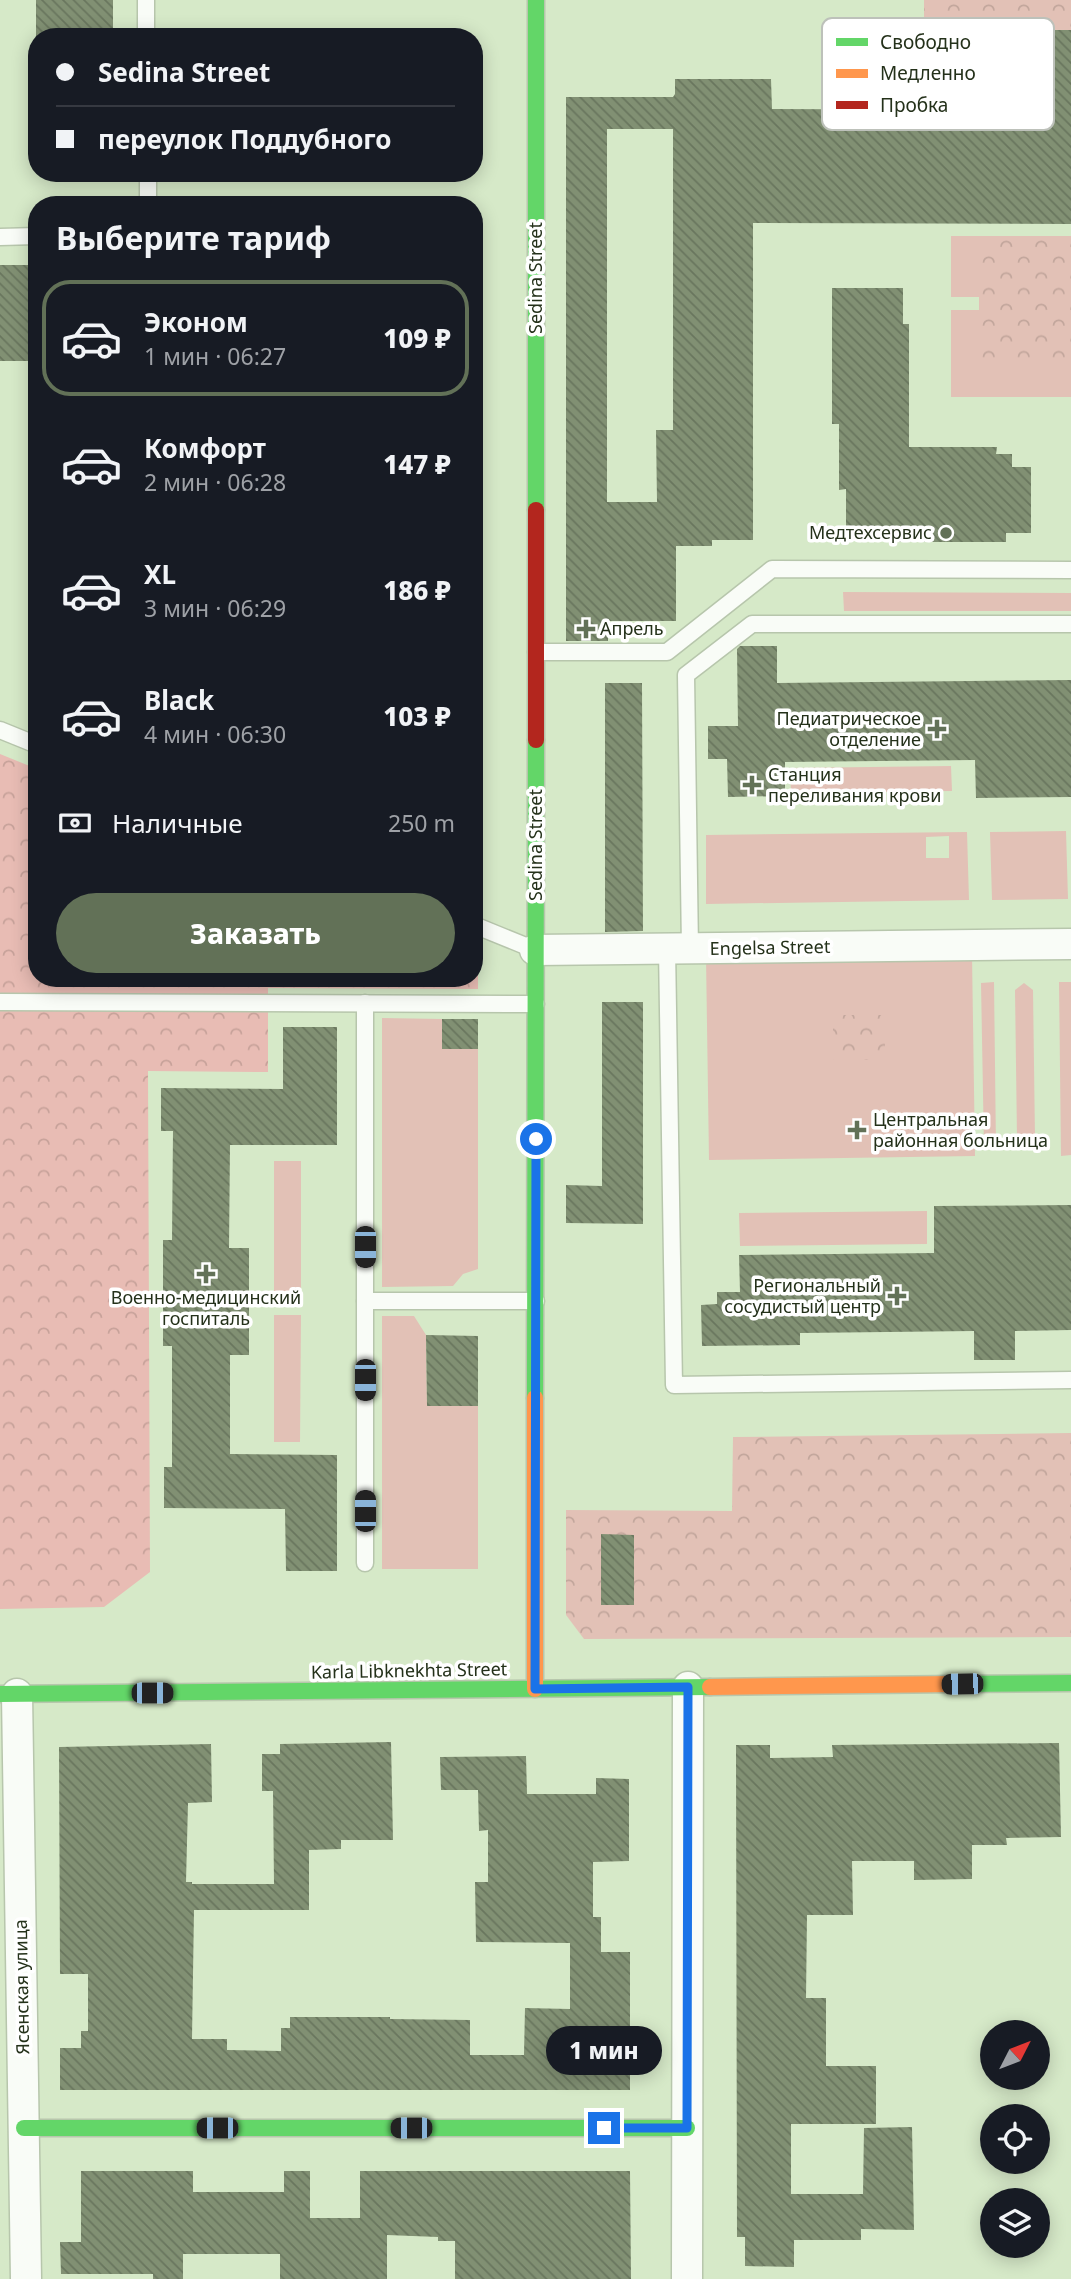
<!DOCTYPE html>
<html lang="ru">
<meta charset="utf-8">
<style>
:root{--surface:#171b24;--page:#242831;--text:#f1f3f6;--muted:#9ea1a6;--line:#363941;--accent:#627157}
body{margin:0;font-family:"Noto Sans",sans-serif;background:var(--page);color:var(--text);height:100vh;display:flex;flex-direction:column;font-size:26px;white-space:nowrap}
*{box-sizing:border-box;margin:0}
p{font-size:23px;color:var(--muted)}
.icon{flex:none;width:38px;height:38px;fill:none;stroke:currentColor;stroke-width:2;stroke-linecap:round;stroke-linejoin:round}
.map{position:relative;flex:1;overflow:hidden}
.side{position:absolute;left:28px;top:196px;width:455px;height:791px;display:flex;flex-direction:column;background:var(--surface);border-radius:28px;box-shadow:0 4px 18px #0003}
.side>*{flex:none}
.top-card{position:absolute;left:28px;top:28px;width:455px;height:154px;border-radius:28px;box-shadow:0 4px 18px #0003;display:grid;align-content:center;height:154px;padding:0 28px;background:var(--surface)}
.needle{width:46px;rotate:48deg}
.tools{position:absolute;left:980px;top:2020px;display:grid;gap:14px}
.tools a{display:grid;place-items:center;width:70px;height:70px;border-radius:50%;background:var(--surface);box-shadow:0 4px 18px #0003;font-size:35px}
.end{position:absolute;width:32px;height:32px;margin:-16px;border:9px solid #1a73e8;background:#fff;box-shadow:0 0 0 4px #fff}
.from{border-radius:50%}
.bubble{position:absolute;height:49px;border-radius:24px;background:var(--surface);box-shadow:0 4px 18px #0003;font-size:23px;font-weight:800;line-height:49px;text-align:center}
.car{position:absolute;width:21px;height:42px;margin:-21px -10px;border-radius:9px;box-shadow:0 0 5px 2px #0007;background:linear-gradient(#222 24%,#8ab4d8 0 40%,#222 0 76%,#8ab4d8 0 86%,#222 0)}
.top-card b{display:flex;align-items:center;gap:24px;height:66px;font-size:26px}
.top-card b+b{border-top:2px solid var(--line)}
.top-card i{width:18px;height:18px;background:var(--text)}
ul{padding:0;list-style:none}
li{display:flex;align-items:center;gap:21px;height:116px;margin:0 14px 10px;padding:0 14px;border:4px solid transparent;border-radius:28px}
li div{flex:1}
li b{display:block;font-size:26px}
li em{font-style:normal;font-weight:800}
li.on{border-color:var(--accent)}
li>.icon{width:63px;height:63px;stroke-width:1.5}
h2{padding:0 28px;font-size:32px;line-height:84px}
.pay{display:flex;align-items:center;gap:18px;height:77px;padding:0 28px;font-size:26px}
.pay p{margin-inline-start:auto}
.button{display:flex;gap:14px;margin-top:auto;padding:14px 28px}
.button a{flex:1;height:80px;border-radius:42px;background:var(--accent);color:#fff;font-size:28px;font-weight:800;line-height:80px;text-align:center}
.map>svg:first-child{display:block}
.green{fill:#e2c1b6;fill-rule:evenodd}
.forest{fill:url(#forest-crowns)}
.park{fill:url(#park-crowns)}
.building{fill:url(#building-back-hatch);fill-rule:evenodd}
.lines{fill:none;stroke-linecap:round;stroke-linejoin:round}
.lane-casing{stroke:#b7c6ac;stroke-width:19}
.street-casing{stroke:#b7c6ac;stroke-width:33}
.fast-casing{stroke:#b7c6ac;stroke-width:19}
.slow-casing{stroke:#b7c6ac;stroke-width:19}
.jam-casing{stroke:#b7c6ac;stroke-width:19}
.lane{stroke:#f9fcf7;stroke-width:16}
.street{stroke:#f9fcf7;stroke-width:30}
.fast{stroke:#63d668;stroke-width:16}
.slow{stroke:#ff974d;stroke-width:16}
.jam{stroke:#b3261e;stroke-width:16}
.route{stroke:#1a73e8;stroke-width:9}
.poi-dot{fill:#627157;stroke:#fff;stroke-width:2.5}
.labels{text-anchor:middle;stroke-width:7;stroke-linejoin:round;paint-order:stroke}
.street-label{font-size:18px;fill:#24311a;stroke:#fff}
.poi-label{font-size:18px;fill:#24311a;stroke:#fff;text-anchor:end}
.key{fill:#fff;stroke:#bdc1ba;stroke-width:2}
.key-label{font-size:19px;fill:#24311a}
</style>
<div class="map">
<svg width="1071" height="2279" viewBox="0 0 1071 2279">
<defs>
<pattern id="forest-crowns" width="20" height="18" patternUnits="userSpaceOnUse" patternTransform="scale(1.75)"><rect width="20" height="18" fill="#e8bcb4"/><path d="M2 6a3 3 0 1 1 6 0M12 15a3 3 0 1 1 6 0" fill="none" stroke="#c7a29a"/></pattern>
<pattern id="park-crowns" width="20" height="18" patternUnits="userSpaceOnUse" patternTransform="scale(1.75)"><rect width="20" height="18" fill="#e2c1b6"/><path d="M2 6a3 3 0 1 1 6 0M12 15a3 3 0 1 1 6 0" fill="none" stroke="#c2a69c"/></pattern>
<pattern id="building-back-hatch" width="6" height="6" patternUnits="userSpaceOnUse" patternTransform="scale(1.75)"><rect width="6" height="6" fill="#819073"/><path d="M-1 5l2 2M0 0l6 6M5-1l2 2" fill="none" stroke="#69765e"/></pattern>
</defs>
<rect width="100%" height="100%" fill="#d6e9c8"/>
<g class="green">
<rect x="951" y="236" width="28" height="61"/>
<path d="M951 310H979L980 366H1071V397H951Z"/>
<path d="M843 592 1071 593V611H844Z"/>
<path d="M951 766 952 791 791 793 790 768Z"/>
<path d="M1066 831 1068 899 992 900 990 832Z"/>
<path d="M967 832 969 900 706 904V835ZM949 836V858H926V837Z"/>
<path d="M972 954 975 1156 709 1160 706 957Z"/>
<path d="M994 982 996 1148H984L981 983Z"/>
<path d="M1059 982H1071V1155L1061 1156Z"/>
<path d="M1024 983 1033 990 1035 1138 1027 1144 1017 1138 1015 990Z"/>
<path d="M382 1018 442 1019V1049H478V1269L463 1274 453 1286 382 1287Z"/>
<rect x="274" y="1161" width="27" height="130"/>
<path d="M927 1211V1244L740 1246 739 1213Z"/>
<path d="M274 1315H301L300 1442H274Z"/>
<path d="M382 1316H414L426 1335 427 1406H478V1569H382Z"/>
</g>
<path class="forest" d="M0 754 37 769V978H474V946L478 947V989L268 988V1072L148 1071 150 1572 104 1607 0 1609Z"/>
<g class="park">
<path d="M924 0H1071V30L924 29Z"/>
<rect x="979" y="236" width="92" height="130"/>
<rect x="833" y="1015" width="52" height="45"/>
<path d="M1071 1433V1637L584 1639 566 1615V1510L732 1511 733 1437Z"/>
</g>
<g class="building">
<rect x="36" y="0" width="77" height="37"/>
<path d="M1010 30H1071V224L753 223V540H712V546H676V621H608V641H566V97H673L675 94V79H771L772 109 1011 110ZM607 129H673V430H656L657 502H607Z"/>
<rect x="0" y="265" width="37" height="96"/>
<path d="M832 288H903V324H909V447H997L996 454H1012V467H1031V533H1006V542H885V533L846 532V489L839 490V424H832Z"/>
<path d="M740 646H777V683L1071 680V797L976 798 975 760 785 762V796L728 797 727 759H708V726H738L737 649Z"/>
<path d="M605 683H642L643 931 605 932Z"/>
<path d="M602 1002H643V1224L566 1223V1185L602 1186Z"/>
<rect x="442" y="1019" width="36" height="30"/>
<path d="M283 1027H337V1145H230L229 1248H249V1355H230V1454L337 1455V1571H286L285 1509 164 1508V1467H172V1346H163V1240H172L173 1131H161V1088L283 1089Z"/>
<path d="M1071 1205V1330L1015 1331V1360H974V1331L800 1333V1345L702 1346 701 1305 717 1304V1292H740L739 1255 934 1253V1206Z"/>
<path d="M426 1335 478 1336V1406H427Z"/>
<path d="M601 1534 634 1535V1605H601Z"/>
<path d="M391 1742 393 1840H341V1849L309 1850V1910H194L192 2039H227V2050L281 2051V2028H290V2017H390V2019L470 2020V2055H524L525 2008 570 2009V1943L476 1942 475 1882H488V1830L479 1831 478 1790H441L440 1757 526 1756 527 1794H596V1778L629 1779V1861L593 1862V1917H601V1952H630V2090H60V2048H81V2031H88V1974H60L59 1747 211 1744 212 1802 188 1803 186 1882H192V1884H274L273 1791H262V1754H280V1744Z"/>
<path d="M1059 1743 1061 1837 1006 1838 1007 1845H972V1879L914 1880V1861H852L853 1915H807L806 1998H826V2066H876V2124H791V2194H863L864 2128 912 2127 914 2230 861 2229V2240H794V2267L745 2266V2237H737L736 1745H770V1758L833 1757 832 1745Z"/>
<path d="M81 2171H193V2192H284V2171H310V2218H360V2171H630L631 2279H455V2241H438V2237L387 2235V2279H280V2254H183V2279H153V2274H61L60 2242H81Z"/>
</g>
<g class="lines">
<defs>
<g id="lane">
<path d="M146 0V37"/>
<path d="M148 173V205"/>
<path d="M0 237 37 236"/>
<path d="M536 652H667L772 569 1071 570"/>
<path d="M0 730 37 745"/>
<path d="M474 925 533 949"/>
<path d="M667 948 674 1385 1071 1380"/>
<path d="M690 949 686 675 752 624H1071"/>
<path d="M0 1002 536 1004"/>
<path d="M365 1301H536"/>
<path d="M365 1563V1003"/>
</g>
<g id="street">
<path d="M535 950 1071 944"/>
<path d="M17 1694 26 2279"/>
<path d="M687 2279 688 1687"/>
</g>
<g id="fast">
<path d="M536 510V0"/>
<path d="M535 1398 536 740"/>
<path d="M955 1684 1071 1683"/>
<path d="M0 1694 710 1687"/>
<path d="M24 2128H687"/>
</g>
<g id="slow">
<path d="M710 1687 955 1684"/>
<path d="M535 1689V1398"/>
</g>
<path id="jam" d="M536 740V510"/>
</defs>
<use href="#lane" class="lane-casing"/>
<use href="#street" class="street-casing"/>
<use href="#fast" class="fast-casing"/>
<use href="#slow" class="slow-casing"/>
<use href="#jam" class="jam-casing"/>
<use href="#lane" class="lane"/>
<use href="#street" class="street"/>
<use href="#fast" class="fast"/>
<use href="#slow" class="slow"/>
<use href="#jam" class="jam"/>
</g>
<g class="lines">
<path class="route" d="M536 1139 535 1689 688 1687 687 2128H604"/>
</g>
<g class="poi-dot">
<circle cx="946" cy="533" r="7"/>
<path d="M582.5 618.5h7v7h7v7h-7v7h-7v-7h-7v-7h7z"/>
<path d="M933.5 718.5h7v7h7v7h-7v7h-7v-7h-7v-7h7z"/>
<path d="M748.5 774.5h7v7h7v7h-7v7h-7v-7h-7v-7h7z"/>
<path d="M853.5 1119.5h7v7h7v7h-7v7h-7v-7h-7v-7h7z"/>
<path d="M202.5 1263.5h7v7h7v7h-7v7h-7v-7h-7v-7h7z"/>
<path d="M893.5 1285.5h7v7h7v7h-7v7h-7v-7h-7v-7h7z"/>
</g>
<g class="labels">
<g class="street-label">
<text transform="translate(536 278) rotate(-90)" y="6">Sedina Street</text>
<text transform="translate(536 845) rotate(-90)" y="6">Sedina Street</text>
<text transform="translate(770 948) rotate(-1)" y="6">Engelsa Street</text>
<text transform="translate(409 1671) rotate(-1)" y="6">Karla Libknekhta Street</text>
<text transform="translate(22 1987) rotate(-91)" y="6">Ясенская улица</text>
</g>
<g class="poi-label">
<text x="932" y="539">Медтехсервис</text>
<text x="600" y="635" text-anchor="start">Апрель</text>
<text x="921" y="725">Педиатрическое<tspan x="921" dy="21">отделение</tspan></text>
<text x="768" y="781" text-anchor="start">Станция<tspan x="768" dy="21">переливания крови</tspan></text>
<text x="873" y="1126" text-anchor="start">Центральная<tspan x="873" dy="21">районная больница</tspan></text>
<text x="881" y="1292">Региональный<tspan x="881" dy="21">сосудистый центр</tspan></text>
<text x="206" y="1304" text-anchor="middle">Военно-медицинский<tspan x="206" dy="21">госпиталь</tspan></text>
</g>
</g>
<rect x="822" y="18" width="232" height="112" rx="10" class="key"/>
<rect x="836" y="38" width="32" height="8" fill="#63d668"/>
<rect x="836" y="69" width="32" height="9" fill="#ff974d"/>
<rect x="836" y="101" width="32" height="8" fill="#b3261e"/>
<g class="key-label">
<text x="880" y="49">Свободно</text>
<text x="880" y="80">Медленно</text>
<text x="880" y="112">Пробка</text>
</g>
</svg>
<div class="tools">
<a><svg class="needle" viewBox="-14 -14 28 28"><path d="M0-13l5 13h-10z" fill="#e53935"/><path d="M0 13l5-13h-10z" fill="#9ea1a6"/></svg></a>
<a><svg class="icon" aria-label="locate" viewBox="0 0 24 24"><circle cx="12" cy="12" r="6"/><path d="M12 2v4M12 18v4M2 12h4M18 12h4"/></svg></a>
<a><svg class="icon" aria-label="layers" viewBox="0 0 24 24"><path d="M12 4l9 5-9 5-9-5zM3 14l9 5 9-5"/></svg></a>
</div>
<i class="end from" style="left:536px;top:1139px"></i>
<i class="end" style="left:604px;top:2128px"></i>
<div class="bubble" style="left:546px;top:2026px;width:116px">1 мин</div>
<i class="car" style="left:365px;top:1247px;rotate:180deg"></i>
<i class="car" style="left:365px;top:1380px;rotate:180deg"></i>
<i class="car" style="left:365px;top:1511px;rotate:0deg"></i>
<i class="car" style="left:962px;top:1684px;rotate:269deg"></i>
<i class="car" style="left:152px;top:1693px;rotate:90deg"></i>
<i class="car" style="left:217px;top:2128px;rotate:270deg"></i>
<i class="car" style="left:411px;top:2128px;rotate:270deg"></i>
<div class="top-card">
<b><i class="from"></i>Sedina Street</b>
<b><i></i>переулок Поддубного</b>
</div>
<section class="side">
<h2>Выберите тариф</h2>
<ul>
<li class="on"><svg class="icon" aria-label="car" viewBox="0 0 24 24"><path d="M5 17H2v-5l4-1 3-4h7l3 4 3 1v5h-3M9 17h6M6 11h13"/><circle cx="7" cy="17" r="2"/><circle cx="17" cy="17" r="2"/></svg><div><b>Эконом</b><p>1 мин · 06:27</p></div><em>109 ₽</em></li>
<li><svg class="icon" aria-label="car" viewBox="0 0 24 24"><path d="M5 17H2v-5l4-1 3-4h7l3 4 3 1v5h-3M9 17h6M6 11h13"/><circle cx="7" cy="17" r="2"/><circle cx="17" cy="17" r="2"/></svg><div><b>Комфорт</b><p>2 мин · 06:28</p></div><em>147 ₽</em></li>
<li><svg class="icon" aria-label="car" viewBox="0 0 24 24"><path d="M5 17H2v-5l4-1 3-4h7l3 4 3 1v5h-3M9 17h6M6 11h13"/><circle cx="7" cy="17" r="2"/><circle cx="17" cy="17" r="2"/></svg><div><b>XL</b><p>3 мин · 06:29</p></div><em>186 ₽</em></li>
<li><svg class="icon" aria-label="car" viewBox="0 0 24 24"><path d="M5 17H2v-5l4-1 3-4h7l3 4 3 1v5h-3M9 17h6M6 11h13"/><circle cx="7" cy="17" r="2"/><circle cx="17" cy="17" r="2"/></svg><div><b>Black</b><p>4 мин · 06:30</p></div><em>103 ₽</em></li>
</ul>
<div class="pay"><svg class="icon" aria-label="cash" viewBox="0 0 24 24"><path d="M3 7h18v10H3z"/><circle cx="12" cy="12" r="2"/></svg>Наличные<p>250 m</p></div>
<div class="button"><a>Заказать</a></div>
</section>
</div>
